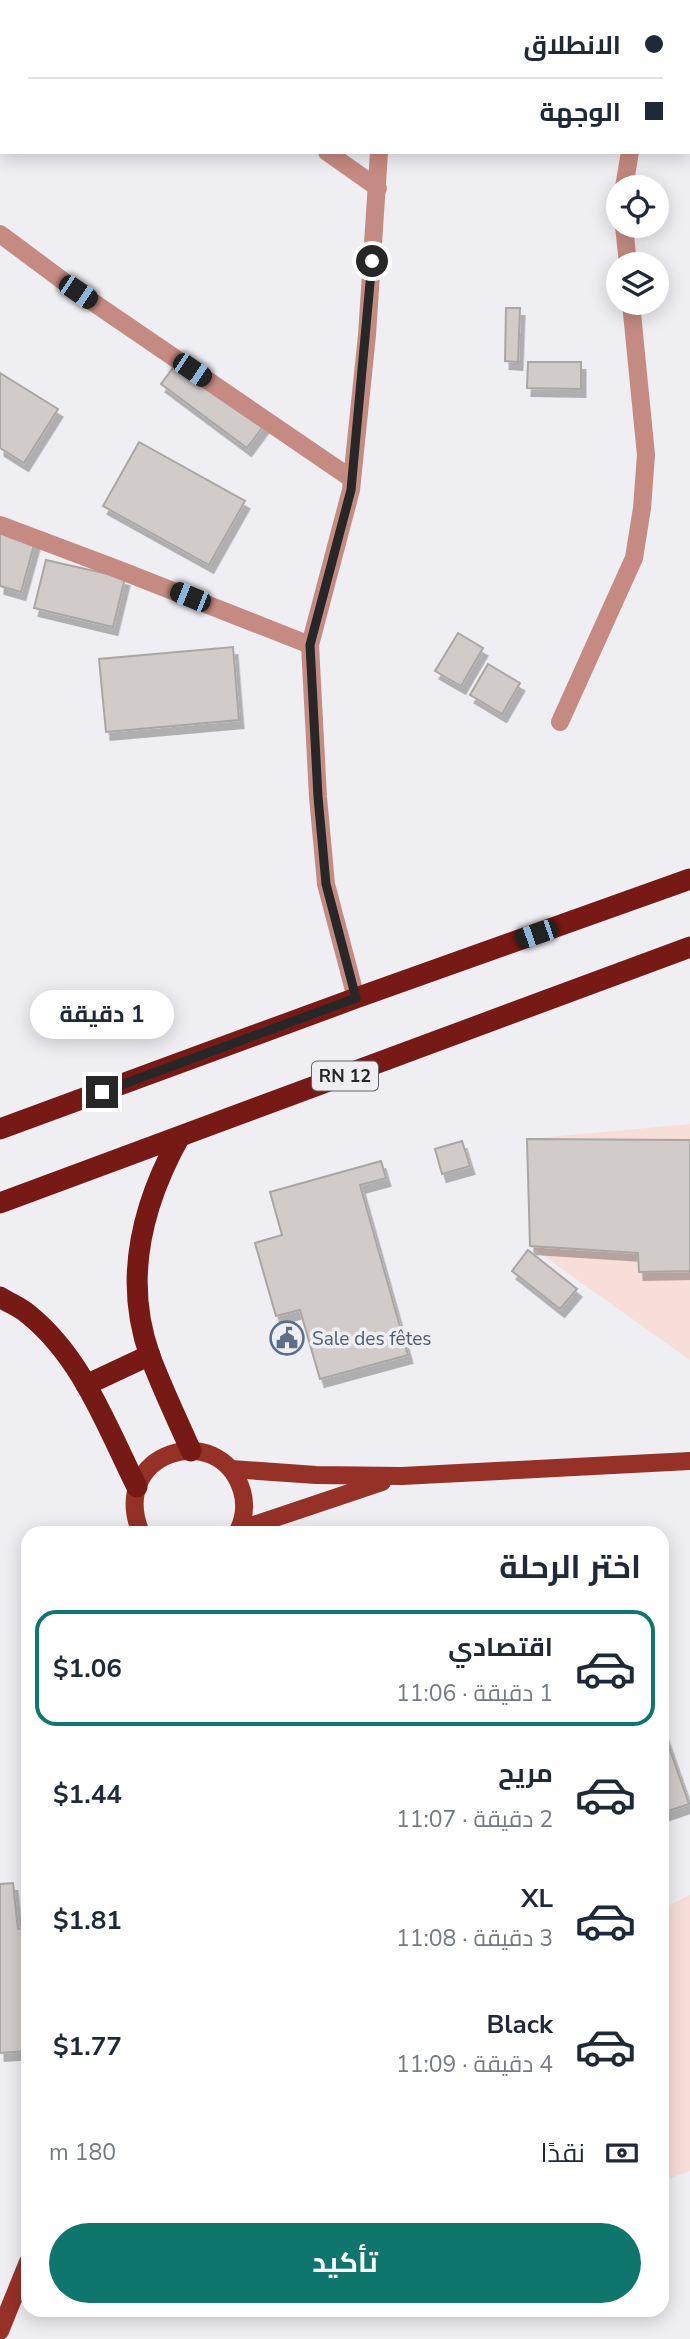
<!DOCTYPE html>
<html lang="ar">
<meta charset="utf-8">
<style>
:root{--surface:#fff;--page:#f6f6f7;--text:#1f2937;--muted:#747a83;--line:#e0e1e3;--accent:#0f766e}
body{margin:0;font-family:"Nunito Sans",Cairo,sans-serif;background:var(--page);color:var(--text);direction:rtl;height:100vh;display:flex;flex-direction:column;font-size:26px;white-space:nowrap}
*{box-sizing:border-box;margin:0}
p{font-size:23px;color:var(--muted)}
.icon{flex:none;width:38px;height:38px;fill:none;stroke:currentColor;stroke-width:2;stroke-linecap:round;stroke-linejoin:round}
.map{position:relative;flex:1;overflow:hidden;direction:ltr}
.side{position:absolute;left:21px;top:1526px;width:648px;height:791px;display:flex;flex-direction:column;background:var(--surface);border-radius:21px;box-shadow:0 4px 18px #0003;direction:rtl}
.side>*{flex:none}
.banner{position:absolute;left:0px;top:0px;width:691px;height:154px;box-shadow:0 4px 18px #0003;direction:rtl;display:grid;align-content:center;height:154px;padding:0 28px;background:var(--surface)}
.fabs{position:absolute;left:606px;top:175px;display:grid;gap:14px}
.fabs a{display:grid;place-items:center;width:63px;height:63px;border-radius:50%;background:var(--surface);box-shadow:0 4px 18px #0003;font-size:35px}
.end{position:absolute;width:32px;height:32px;margin:-16px;border:9px solid #272728;background:#fff;box-shadow:0 0 0 4px #fff}
.from{border-radius:50%}
.bubble{position:absolute;height:49px;border-radius:24px;background:var(--surface);box-shadow:0 4px 18px #0003;font-size:23px;font-weight:700;line-height:49px;text-align:center;direction:rtl}
.car{position:absolute;width:21px;height:42px;margin:-21px -10px;border-radius:9px;box-shadow:0 0 5px 2px #0007;background:linear-gradient(#222 24%,#8ab4d8 0 40%,#222 0 76%,#8ab4d8 0 86%,#222 0)}
.banner b{display:flex;align-items:center;gap:24px;height:66px;font-size:26px}
.banner b+b{border-top:2px solid var(--line)}
.banner i{width:18px;height:18px;background:var(--text)}
ul{padding:0;list-style:none}
li{display:flex;align-items:center;gap:21px;height:116px;margin:0 14px 10px;padding:0 14px;border:4px solid transparent;border-radius:21px}
li div{flex:1}
li b{display:block;font-size:26px}
li em{font-style:normal;font-weight:700}
li.selected{border-color:var(--accent)}
li>.icon{width:63px;height:63px;stroke-width:1.5}
h2{padding:0 28px;font-size:32px;line-height:84px}
.pay{display:flex;align-items:center;gap:18px;height:77px;padding:0 28px;font-size:26px}
.pay p{margin-inline-start:auto}
.primary-button{display:flex;gap:14px;margin-top:auto;padding:14px 28px}
.primary-button a{flex:1;height:80px;border-radius:42px;background:var(--accent);color:#fff;font-size:28px;font-weight:700;line-height:80px;text-align:center}
.map>svg:first-child{display:block}
.industrial{fill:#f8ded9}
.building{fill:#d1ccca;stroke:#aaa6a4;stroke-width:2;filter:url(#shadow)}
.lines{fill:none;stroke-linecap:round;stroke-linejoin:round}
.minor{stroke:#c58b82;stroke-width:18}
.major{stroke:#963128;stroke-width:18}
.highway{stroke:#771914;stroke-width:21}
.route{stroke:#272728;stroke-width:9}
.labels{text-anchor:middle;stroke-width:7;stroke-linejoin:round;paint-order:stroke}
.shield{fill:#efeef2;stroke:#636365;stroke-width:2}
.shield-label{font-size:18px;font-weight:bold;fill:#272728}
.service-label{font-size:19px;fill:#4e5e75;stroke:#efeef2;text-anchor:start}
</style>
<div class="map">
<svg width="690" height="2339" viewBox="0 0 690 2339">
<defs>
<filter id="shadow"><feDropShadow dx="4.5" dy="8" stdDeviation="0" flood-color="#0004"/></filter>
</defs>
<rect width="100%" height="100%" fill="#efeef2"/>
<g class="industrial">
<path d="M690 1124V1360L530 1246 527 1139Z"/>
<path d="M690 1895V2171L662 2181V1909Z"/>
</g>
<g class="building">
<path d="M506 308H520L518 362 505 361Z"/>
<path d="M181 357 267 421 247 448 161 384Z"/>
<path d="M528 362H581V389L527 388Z"/>
<path d="M0 373 58 409 24 463 0 448Z"/>
<path d="M139 442 245 501 209 565 103 506Z"/>
<path d="M0 528 36 538 21 592 0 586Z"/>
<path d="M46 560 125 578 113 627 34 608Z"/>
<path d="M458 633 483 648 461 686 435 671Z"/>
<path d="M233 647 239 720 106 732 99 659Z"/>
<path d="M488 664 520 683 502 714 470 695Z"/>
<path d="M527 1139 690 1140V1271L639 1272 638 1253 530 1246Z"/>
<path d="M462 1141 470 1166 442 1174 435 1149Z"/>
<path d="M381 1161 386 1178 360 1185 408 1355 320 1379 300 1310 276 1316 255 1243 282 1235 270 1192Z"/>
<path d="M528 1250 577 1289 560 1309 512 1271Z"/>
<path d="M662 1727 689 1804 662 1813Z"/>
<path d="M13 1883 18 1929 28 1928V2051L0 2053V1884Z"/>
</g>
<g class="lines">
<g class="minor">
<path d="M113 0 115 2"/>
<path d="M385 2V0"/>
<path d="M656 2V0"/>
<path d="M327 152 378 188"/>
<path d="M624 187 630 152"/>
<path d="M624 226 628 264"/>
<path d="M0 234 78 292 352 479"/>
<path d="M0 525 117 569 310 645"/>
<path d="M560 722 634 558 642 508 646 455 631 303"/>
<path d="M356 998 326 884 318 797 310 645 351 490 367 335 379 152"/>
</g>
<g class="major">
<path d="M231 1469 316 1475 402 1476 690 1461"/>
<path d="M239 1530 382 1482"/>
<path d="M141 1533C107 1452 220 1418 242 1491 246 1505 244 1520 237 1533"/>
<path d="M0 2331 28 2262"/>
</g>
<g class="highway">
<path d="M0 1129 356 998 690 879"/>
<path d="M179 1138C142 1205 123 1281 150 1356 162 1388 177 1419 191 1451"/>
<path d="M0 1203 690 947"/>
<path d="M0 1297C9 1303 20 1307 28 1314 82 1357 107 1427 137 1487"/>
<path d="M86 1385 150 1355"/>
</g>
</g>
<g class="lines">
<path class="route" d="M102 1092 356 998 326 884 318 797 310 645 351 490 372 261"/>
</g>
<defs>
<symbol id="civic-ring" viewBox="-11 -11 22 22"><circle r="9.5" fill="#efeef2" stroke="#5c6f8a" stroke-width="1.5"/><path d="M-.6-6.5H3V-4.5H.6V-3L4-1V1h2V6H-6V1h2V-1L-.6-3ZM-1.2 2.5V6h2.4V2.5Z" fill="#5c6f8a"/></symbol>
</defs>
<g fill-rule="evenodd">
<use href="#civic-ring" x="268" y="1319" width="38" height="38"/>
</g>
<g class="labels">
<rect class="shield" x="312" y="1061.5" width="66" height="29" rx="5"/>
<g class="shield-label">
<text x="345" y="1082">RN 12</text>
</g>
<g class="service-label">
<text x="312" y="1345">Sale des fêtes</text>
</g>
</g>
</svg>
<div class="fabs">
<a><svg class="icon" aria-label="locate" viewBox="0 0 24 24"><circle cx="12" cy="12" r="6"/><path d="M12 2v4M12 18v4M2 12h4M18 12h4"/></svg></a>
<a><svg class="icon" aria-label="layers" viewBox="0 0 24 24"><path d="M12 4l9 5-9 5-9-5zM3 14l9 5 9-5"/></svg></a>
</div>
<i class="end from" style="left:372px;top:261px"></i>
<i class="end" style="left:102px;top:1092px"></i>
<div class="bubble" style="left:30px;top:990px;width:144px">1 دقيقة</div>
<i class="car" style="left:78px;top:292px;rotate:124deg"></i>
<i class="car" style="left:192px;top:370px;rotate:124deg"></i>
<i class="car" style="left:190px;top:597px;rotate:292deg"></i>
<i class="car" style="left:536px;top:934px;rotate:251deg"></i>
<div class="banner">
<b><i class="from"></i>الانطلاق</b>
<b><i></i>الوجهة</b>
</div>
<section class="side">
<h2>اختر الرحلة</h2>
<ul>
<li class="selected"><svg class="icon" aria-label="car" viewBox="0 0 24 24"><path d="M5 17H2v-5l4-1 3-4h7l3 4 3 1v5h-3M9 17h6M6 11h13"/><circle cx="7" cy="17" r="2"/><circle cx="17" cy="17" r="2"/></svg><div><b>اقتصادي</b><p>1 دقيقة · 11:06</p></div><em>$1.06</em></li>
<li><svg class="icon" aria-label="car" viewBox="0 0 24 24"><path d="M5 17H2v-5l4-1 3-4h7l3 4 3 1v5h-3M9 17h6M6 11h13"/><circle cx="7" cy="17" r="2"/><circle cx="17" cy="17" r="2"/></svg><div><b>مريح</b><p>2 دقيقة · 11:07</p></div><em>$1.44</em></li>
<li><svg class="icon" aria-label="car" viewBox="0 0 24 24"><path d="M5 17H2v-5l4-1 3-4h7l3 4 3 1v5h-3M9 17h6M6 11h13"/><circle cx="7" cy="17" r="2"/><circle cx="17" cy="17" r="2"/></svg><div><b>XL</b><p>3 دقيقة · 11:08</p></div><em>$1.81</em></li>
<li><svg class="icon" aria-label="car" viewBox="0 0 24 24"><path d="M5 17H2v-5l4-1 3-4h7l3 4 3 1v5h-3M9 17h6M6 11h13"/><circle cx="7" cy="17" r="2"/><circle cx="17" cy="17" r="2"/></svg><div><b>Black</b><p>4 دقيقة · 11:09</p></div><em>$1.77</em></li>
</ul>
<div class="pay"><svg class="icon" aria-label="cash" viewBox="0 0 24 24"><path d="M3 7h18v10H3z"/><circle cx="12" cy="12" r="2"/></svg>نقدًا<p>180 m</p></div>
<div class="primary-button"><a>تأكيد</a></div>
</section>
</div>
